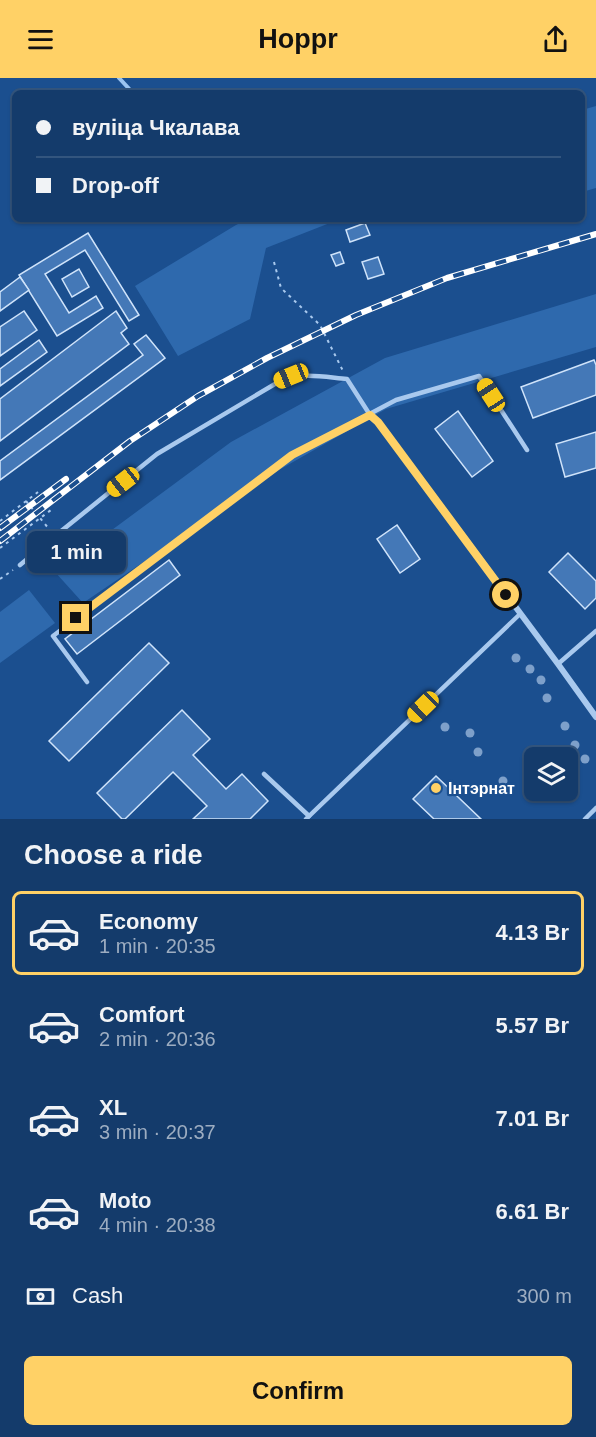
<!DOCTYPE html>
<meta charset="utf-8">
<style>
:root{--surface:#143b6b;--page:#1d4271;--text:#f1f3f6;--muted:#9dadc1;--line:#33557e;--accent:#ffd166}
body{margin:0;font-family:Arial,sans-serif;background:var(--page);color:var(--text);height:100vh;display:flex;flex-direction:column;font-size:22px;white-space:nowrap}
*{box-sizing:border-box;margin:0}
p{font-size:20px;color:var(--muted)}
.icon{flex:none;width:33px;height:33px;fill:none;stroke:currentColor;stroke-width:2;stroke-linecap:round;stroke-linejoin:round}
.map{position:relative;height:741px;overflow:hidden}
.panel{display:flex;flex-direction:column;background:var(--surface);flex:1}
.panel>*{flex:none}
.hud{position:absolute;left:12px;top:12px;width:573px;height:132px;border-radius:9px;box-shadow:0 2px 4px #0004,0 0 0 2px var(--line);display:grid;align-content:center;height:132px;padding:0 24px;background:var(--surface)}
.tools{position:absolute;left:524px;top:669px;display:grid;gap:12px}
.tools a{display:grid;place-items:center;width:54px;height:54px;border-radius:9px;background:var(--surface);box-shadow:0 2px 4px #0004,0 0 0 2px var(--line);font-size:30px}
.end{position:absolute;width:27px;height:27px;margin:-14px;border:8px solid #ffd166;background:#111;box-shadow:0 0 0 3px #111}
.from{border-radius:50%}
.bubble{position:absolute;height:42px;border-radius:9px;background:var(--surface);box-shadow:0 2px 4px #0004,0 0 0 2px var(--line);font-size:20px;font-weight:700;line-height:42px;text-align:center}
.car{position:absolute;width:18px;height:36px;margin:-18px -9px;border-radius:8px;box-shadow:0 0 4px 2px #0007;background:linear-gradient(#f5c518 24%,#345 0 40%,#f5c518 0 76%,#345 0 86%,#f5c518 0)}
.hud b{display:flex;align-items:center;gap:21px;height:57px;font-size:22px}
.hud b+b{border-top:2px solid var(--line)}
.hud i{width:15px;height:15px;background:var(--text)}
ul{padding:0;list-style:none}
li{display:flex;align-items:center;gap:18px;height:84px;margin:0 12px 9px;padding:0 12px;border:3px solid transparent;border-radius:9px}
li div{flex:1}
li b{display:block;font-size:22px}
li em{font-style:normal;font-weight:700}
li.on{border-color:var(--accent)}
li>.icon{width:54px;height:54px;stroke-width:1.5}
h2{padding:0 24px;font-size:27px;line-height:72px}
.pay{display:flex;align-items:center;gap:15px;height:66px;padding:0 24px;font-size:22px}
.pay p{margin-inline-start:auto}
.cta{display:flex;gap:12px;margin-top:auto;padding:12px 24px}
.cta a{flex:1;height:69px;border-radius:9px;background:var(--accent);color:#111;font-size:24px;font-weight:700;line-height:69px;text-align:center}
header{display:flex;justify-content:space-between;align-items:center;height:78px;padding:0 24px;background:var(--accent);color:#111;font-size:27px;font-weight:700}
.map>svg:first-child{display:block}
.green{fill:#2e69ad}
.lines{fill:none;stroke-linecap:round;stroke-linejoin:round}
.stream{stroke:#9cc4f0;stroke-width:4}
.building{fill:#4478b7;stroke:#cfe3fa;stroke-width:1.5}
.path{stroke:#a9c9ee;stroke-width:2;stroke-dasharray:3 4.5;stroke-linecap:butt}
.lane{stroke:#a9c9ee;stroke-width:4.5}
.street{stroke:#a9c9ee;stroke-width:6}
.rail-casing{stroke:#fff;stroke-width:6}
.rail{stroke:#1b4f8f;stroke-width:4;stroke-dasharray:11;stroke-linecap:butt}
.tree{fill:#7ea0ca}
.route{stroke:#ffd166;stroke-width:8}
.poi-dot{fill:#ffd166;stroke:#1b4f8f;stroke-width:2}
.labels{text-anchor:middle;stroke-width:4.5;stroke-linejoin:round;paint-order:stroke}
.poi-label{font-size:16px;font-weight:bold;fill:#fff;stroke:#1b4f8f;text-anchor:start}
</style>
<header><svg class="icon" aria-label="menu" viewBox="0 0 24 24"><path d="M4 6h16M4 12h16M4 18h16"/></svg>Hoppr<svg class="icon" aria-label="share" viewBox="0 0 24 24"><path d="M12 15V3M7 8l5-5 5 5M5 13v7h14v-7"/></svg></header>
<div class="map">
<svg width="596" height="741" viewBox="0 0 596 741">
<rect width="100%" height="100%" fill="#1b4f8f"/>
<g class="green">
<path d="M596 28V110L582 114V32Z"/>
<path d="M248 141H340L266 170 250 241 178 278 135 208 236 147Z"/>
<path d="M596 216V269L386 331 279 392 83 525 55 494 231 364 385 280Z"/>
<path d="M29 512 55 545 0 585V534Z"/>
</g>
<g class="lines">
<path class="stream" d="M119 0 133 15"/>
</g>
<g class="building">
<path d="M365 145 370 157 350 164 346 152Z"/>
<path d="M88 155 139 237 129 243 85 172 45 196 69 235 96 218 103 230 57 258 19 197Z"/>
<path d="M340 174 344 185 336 188 331 177Z"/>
<path d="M378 179 384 196 368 201 362 184Z"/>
<path d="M79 191 89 209 72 219 62 201Z"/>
<path d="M20 199 29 212 0 233V214Z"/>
<path d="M24 233 37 252 0 278V249Z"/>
<path d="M116 233 127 250 121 255 129 266 0 363V321Z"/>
<path d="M146 257 165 280 0 402V383L143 277 134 266Z"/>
<path d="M39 262 47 274 0 308V291Z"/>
<path d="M594 282 596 287V317L533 340 521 309Z"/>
<path d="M458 333 493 383 472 399 435 351Z"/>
<path d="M596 354V390L565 399 556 366Z"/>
<path d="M397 447 420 481 400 495 377 461Z"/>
<path d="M568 475 596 503V520L585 531 549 494Z"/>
<path d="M169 482 180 497 77 576 65 561Z"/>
<path d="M149 565 169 585 69 683 49 663Z"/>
<path d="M182 632 210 661 193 677 226 711 242 696 268 723 250 741H193L207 728 173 694 125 741H122L97 715Z"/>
<path d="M436 698 481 741H434L413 721Z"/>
</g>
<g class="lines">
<g class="path">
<path d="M274 184 281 210 320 247 343 293"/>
<path d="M26 423 49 451"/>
<path d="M0 443 38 414"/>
<path d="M0 470 51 432"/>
<path d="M0 501 13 492"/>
</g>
<g class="lane">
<path d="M20 487 55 458 157 376 280 303C301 294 324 299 347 301L370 337 378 344"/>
<path d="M558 586 596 553"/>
<path d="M87 604 53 558 292 377 396 322 479 298 527 372"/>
<path d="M264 696 309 738"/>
<path d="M306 741 520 536"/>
<path d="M585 741 596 730"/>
</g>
<path class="street" d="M378 344 558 586 596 639"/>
<defs>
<g id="rail">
<path d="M0 450 66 401"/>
<path d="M0 463 130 363 198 318 267 280 356 237 447 200 596 156"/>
</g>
</defs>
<use href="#rail" class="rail-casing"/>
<use href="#rail" class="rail"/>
</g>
<g class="tree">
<circle cx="516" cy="580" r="4.5"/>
<circle cx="530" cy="591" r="4.5"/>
<circle cx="541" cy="602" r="4.5"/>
<circle cx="547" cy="620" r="4.5"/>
<circle cx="565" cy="648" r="4.5"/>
<circle cx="445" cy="649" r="4.5"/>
<circle cx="470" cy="655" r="4.5"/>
<circle cx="575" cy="667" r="4.5"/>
<circle cx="478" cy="674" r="4.5"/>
<circle cx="585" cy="681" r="4.5"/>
<circle cx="503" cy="703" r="4.5"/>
</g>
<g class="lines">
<path class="route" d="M76 540 292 377 370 337 378 344 506 517"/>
</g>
<circle class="poi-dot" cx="436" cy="710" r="6"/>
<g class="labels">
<g class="poi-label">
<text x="448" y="716">Інтэрнат</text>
</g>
</g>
</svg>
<div class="tools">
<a><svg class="icon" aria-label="layers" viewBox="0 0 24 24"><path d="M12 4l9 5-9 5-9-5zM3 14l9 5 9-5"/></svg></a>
</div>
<i class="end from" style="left:506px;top:517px"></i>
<i class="end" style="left:76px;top:540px"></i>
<div class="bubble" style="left:27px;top:453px;width:99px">1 min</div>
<i class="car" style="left:291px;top:298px;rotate:248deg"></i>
<i class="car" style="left:491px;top:317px;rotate:327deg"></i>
<i class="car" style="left:123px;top:404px;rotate:232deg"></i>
<i class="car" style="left:423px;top:629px;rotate:226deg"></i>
<div class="hud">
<b><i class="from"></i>вуліца Чкалава</b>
<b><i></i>Drop-off</b>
</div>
</div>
<section class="panel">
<h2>Choose a ride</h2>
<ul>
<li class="on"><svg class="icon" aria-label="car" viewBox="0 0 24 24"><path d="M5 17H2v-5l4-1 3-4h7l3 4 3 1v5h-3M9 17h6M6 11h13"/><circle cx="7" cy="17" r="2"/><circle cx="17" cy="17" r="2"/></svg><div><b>Economy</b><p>1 min · 20:35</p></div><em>4.13 Br</em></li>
<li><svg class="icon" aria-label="car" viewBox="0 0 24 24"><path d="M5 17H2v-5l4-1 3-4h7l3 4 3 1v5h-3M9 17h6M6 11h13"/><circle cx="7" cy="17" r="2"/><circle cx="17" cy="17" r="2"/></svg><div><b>Comfort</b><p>2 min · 20:36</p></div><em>5.57 Br</em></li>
<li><svg class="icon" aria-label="car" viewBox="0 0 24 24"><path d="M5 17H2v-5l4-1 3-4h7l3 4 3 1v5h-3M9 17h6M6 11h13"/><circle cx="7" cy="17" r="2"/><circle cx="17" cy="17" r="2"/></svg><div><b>XL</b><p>3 min · 20:37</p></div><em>7.01 Br</em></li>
<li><svg class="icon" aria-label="car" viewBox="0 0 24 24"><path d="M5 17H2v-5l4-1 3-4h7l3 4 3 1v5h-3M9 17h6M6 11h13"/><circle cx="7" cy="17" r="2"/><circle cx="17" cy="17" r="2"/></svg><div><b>Moto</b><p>4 min · 20:38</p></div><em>6.61 Br</em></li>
</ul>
<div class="pay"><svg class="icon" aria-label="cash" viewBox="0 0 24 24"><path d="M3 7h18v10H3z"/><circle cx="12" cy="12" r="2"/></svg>Cash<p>300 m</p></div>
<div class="cta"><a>Confirm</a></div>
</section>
